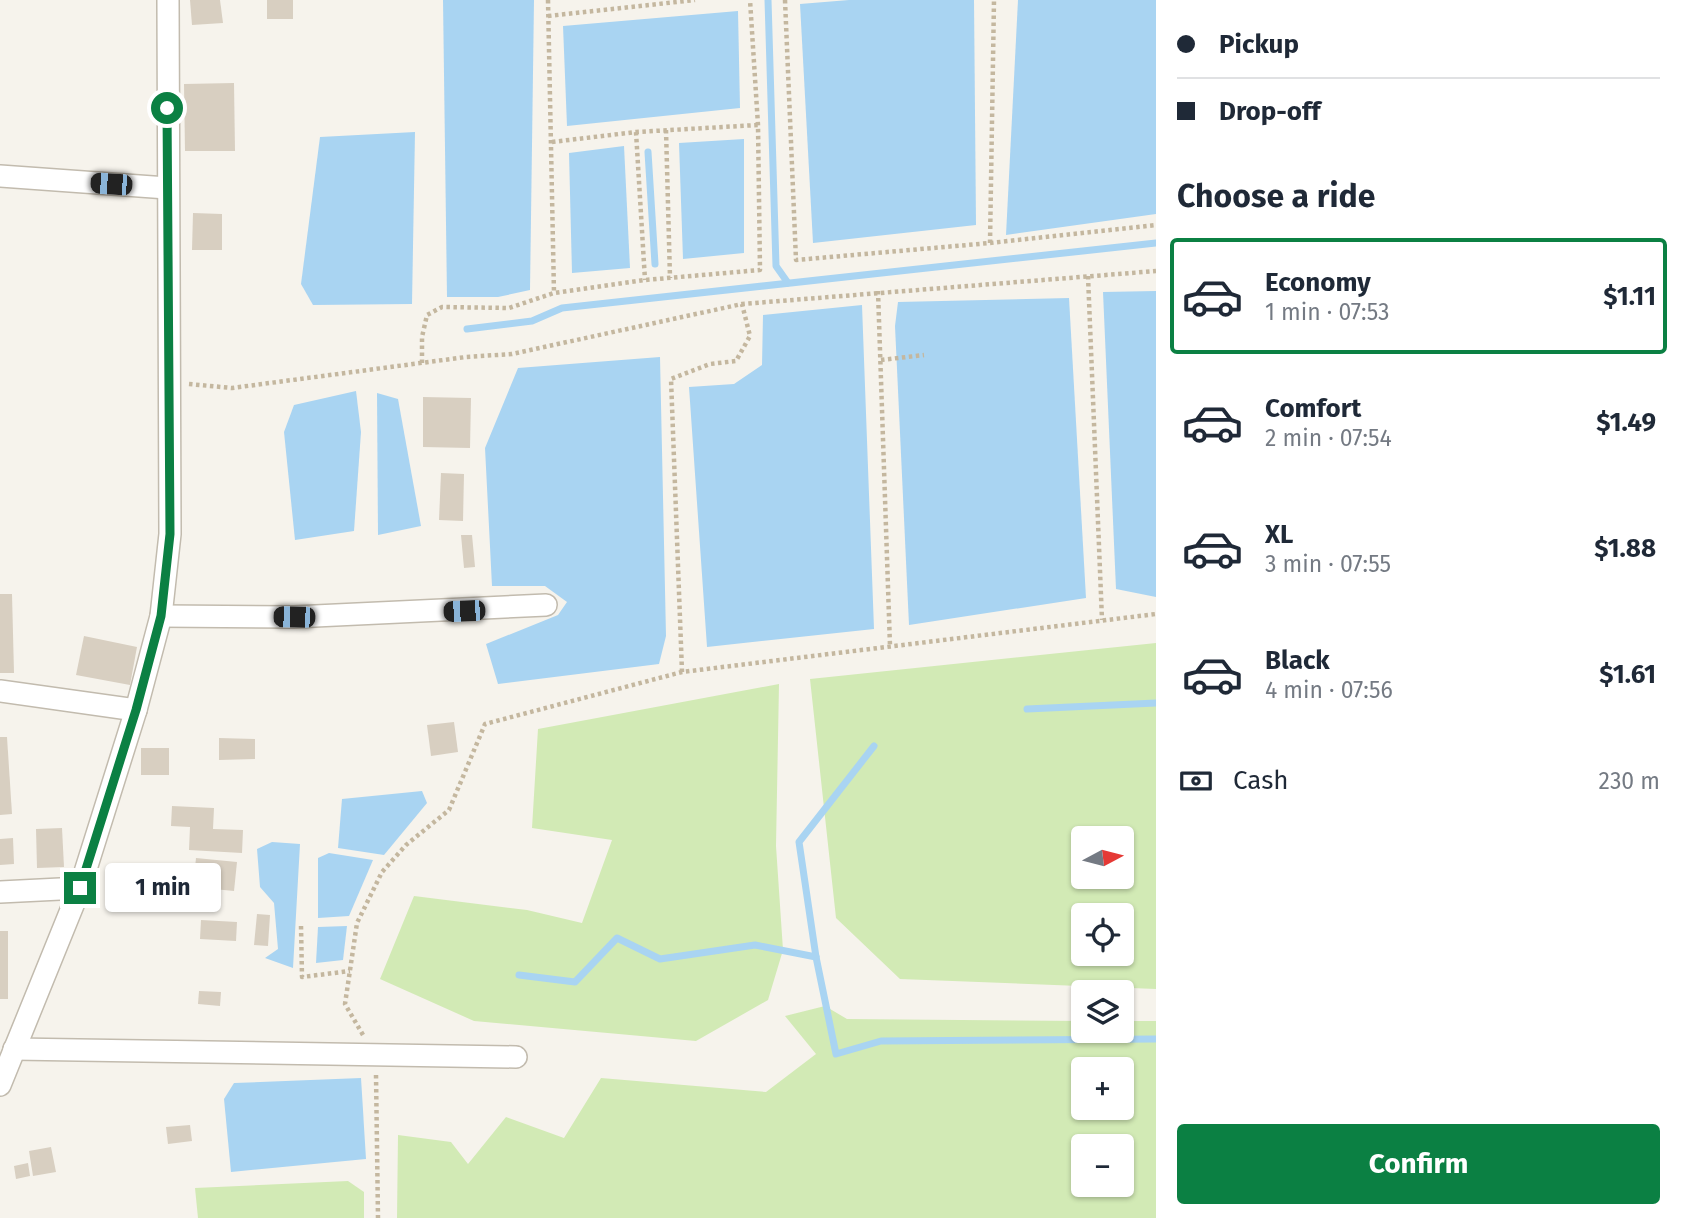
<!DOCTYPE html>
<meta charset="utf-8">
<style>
:root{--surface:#fff;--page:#f6f6f7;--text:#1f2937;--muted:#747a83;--line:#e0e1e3;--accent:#0b8043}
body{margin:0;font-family:"Fira Sans",sans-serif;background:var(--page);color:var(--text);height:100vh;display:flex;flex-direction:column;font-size:26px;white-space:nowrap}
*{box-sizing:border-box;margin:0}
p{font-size:23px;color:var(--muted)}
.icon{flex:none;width:38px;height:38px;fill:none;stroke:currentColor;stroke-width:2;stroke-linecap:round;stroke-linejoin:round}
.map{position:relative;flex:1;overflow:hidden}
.panel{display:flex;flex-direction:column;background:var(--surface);width:525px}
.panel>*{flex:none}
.guide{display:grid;align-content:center;height:154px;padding:0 21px;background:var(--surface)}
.needle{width:46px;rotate:83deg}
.fabs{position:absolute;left:1071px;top:826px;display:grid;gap:14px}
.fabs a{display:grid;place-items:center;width:63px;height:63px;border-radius:7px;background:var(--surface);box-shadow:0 2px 5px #0004;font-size:35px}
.end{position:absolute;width:32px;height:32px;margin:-16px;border:9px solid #0b8043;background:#fff;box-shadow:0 0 0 4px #fff}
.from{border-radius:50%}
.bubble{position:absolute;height:49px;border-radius:7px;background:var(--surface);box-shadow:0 2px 5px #0004;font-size:23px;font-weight:700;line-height:49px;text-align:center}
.car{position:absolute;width:21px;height:42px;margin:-21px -10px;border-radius:9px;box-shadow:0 0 5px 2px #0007;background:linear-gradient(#222 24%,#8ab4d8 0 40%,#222 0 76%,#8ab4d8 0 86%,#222 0)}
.guide b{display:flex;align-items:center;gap:24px;height:66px;font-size:26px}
.guide b+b{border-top:2px solid var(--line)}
.guide i{width:18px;height:18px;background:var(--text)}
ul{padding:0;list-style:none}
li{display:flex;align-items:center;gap:21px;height:116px;margin:0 14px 10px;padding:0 7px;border:4px solid transparent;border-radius:7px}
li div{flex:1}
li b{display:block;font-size:26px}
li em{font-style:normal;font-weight:700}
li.active{border-color:var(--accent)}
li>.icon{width:63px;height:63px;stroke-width:1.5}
h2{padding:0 21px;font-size:32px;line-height:84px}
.pay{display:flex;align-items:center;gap:18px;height:77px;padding:0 21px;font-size:26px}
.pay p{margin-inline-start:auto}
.action{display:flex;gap:14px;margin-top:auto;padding:14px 21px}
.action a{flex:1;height:80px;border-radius:7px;background:var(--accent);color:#fff;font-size:28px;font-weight:700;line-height:80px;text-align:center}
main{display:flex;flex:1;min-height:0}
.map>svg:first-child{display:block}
.green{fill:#d2eab5;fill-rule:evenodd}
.water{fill:#a9d4f2}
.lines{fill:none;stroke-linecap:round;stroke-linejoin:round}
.stream{stroke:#a9d4f2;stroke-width:7}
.building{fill:#d8cfc1}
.street-casing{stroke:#c2bbae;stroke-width:24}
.path{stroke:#c4b79f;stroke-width:4.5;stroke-dasharray:3.5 3.5;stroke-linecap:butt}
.street{stroke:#fff;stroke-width:21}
.route{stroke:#0b8043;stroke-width:9}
</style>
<main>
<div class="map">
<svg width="1156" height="1218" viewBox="0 0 1156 1218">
<rect width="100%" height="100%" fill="#f6f3ec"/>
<g class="green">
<path d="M1156 643V989L900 979 836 918 810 679ZM1083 838H1122V877H1083ZM1083 915H1122V954H1083Z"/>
<path d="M779 684 776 846 783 950 768 1000 696 1041 474 1021 380 979 414 896 527 910 582 923 612 840 532 828 538 729Z"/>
<path d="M825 1006 847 1019 1083 1021V1031H1122V1021H1156V1218H397L398 1135 451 1142 468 1164 506 1117 564 1138 601 1078 766 1092 816 1054 785 1016ZM1083 1069H1122V1108H1083ZM1083 1146H1122V1185H1083Z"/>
<path d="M348 1181 364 1192V1218H198L195 1188Z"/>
</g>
<g class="water">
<path d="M443 0H534L530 290 498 297H447Z"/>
<path d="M849 0H974L976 225 813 243 800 4Z"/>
<path d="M1018 0H1156V214L1006 235Z"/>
<path d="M738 11 740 108 567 126 563 26Z"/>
<path d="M415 132 412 304 313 305 301 284 320 137Z"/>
<path d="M744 139V253L683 259 679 143Z"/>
<path d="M624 146 630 268 572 273 569 153Z"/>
<path d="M1156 291V597L1116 589 1103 292Z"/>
<path d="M1069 298 1086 598 909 625 895 326 898 302Z"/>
<path d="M862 305 874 629 707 647 689 387 734 384 762 365 763 315Z"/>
<path d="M660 357 666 636 659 664 498 684 486 644 558 615 567 602 545 586H492L485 448 518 368Z"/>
<path d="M356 391 361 432 354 531 295 540 284 432 294 405Z"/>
<path d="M377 393 398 399 421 526 378 535Z"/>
<path d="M422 791 427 803 384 855 338 848 342 799Z"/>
<path d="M272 842 300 844 293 968 265 958 278 949 274 903 260 887 257 849Z"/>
<path d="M329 853 373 860 349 916 318 918V858Z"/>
<path d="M347 926 343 960 316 963 318 927Z"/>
<path d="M361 1078 366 1159 231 1172 224 1099 234 1083Z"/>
</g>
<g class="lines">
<g class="stream">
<path d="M768 0 776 266 788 283"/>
<path d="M648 152 655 264"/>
<path d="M467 329 532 321 562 308 1156 243"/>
<path d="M1027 709 1156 703"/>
<path d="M874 746 799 842 816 957 836 1054 881 1041 1156 1039"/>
<path d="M519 975 575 982 617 938 660 959 755 945 816 957"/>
</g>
</g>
<g class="building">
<path d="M190 0H220L223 23 192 25Z"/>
<rect x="267" y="0" width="26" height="19"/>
<path d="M234 83 235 151H185L184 84Z"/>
<path d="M193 213 222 214V250H192Z"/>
<path d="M423 397 471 398 470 448 423 447Z"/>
<path d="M441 473 464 474 463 521 439 520Z"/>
<path d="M461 535H472L475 567 464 568Z"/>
<path d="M0 594H12L14 673H0Z"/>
<path d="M84 636 137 647 130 685 76 675Z"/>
<path d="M454 722 458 752 431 756 427 725Z"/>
<path d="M0 737H7L12 814 0 815Z"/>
<path d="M219 738 255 739V759L219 760Z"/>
<rect x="141" y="748" width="28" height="27"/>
<path d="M172 806 214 808 213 829 243 830 242 853 189 850 190 827 171 826Z"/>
<path d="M62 828 64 867 37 868 36 829Z"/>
<path d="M13 838 14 864 0 865V839Z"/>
<path d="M196 858 237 862 234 891 193 887Z"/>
<path d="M257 914 270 915 268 946 254 945Z"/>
<path d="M201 920 237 922 236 941 200 939Z"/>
<rect x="0" y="931" width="8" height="68"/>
<path d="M199 991 221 992 220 1006 198 1004Z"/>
<path d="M190 1125 192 1141 168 1144 166 1127Z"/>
<path d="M51 1147 56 1172 33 1176 29 1151Z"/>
<path d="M28 1163 30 1176 16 1179 14 1166Z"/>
</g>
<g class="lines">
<defs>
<g id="street">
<path d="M0 176 167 188"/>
<path d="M161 616 294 617 546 605"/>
<path d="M0 691 136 710"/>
<path d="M0 892 80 888"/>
<path d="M14 1049 516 1057"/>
<path d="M0 1085 80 888 136 710 161 616 170 534 168 0"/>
</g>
</defs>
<use href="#street" class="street-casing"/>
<g class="path">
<path d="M548 0 554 293"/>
<path d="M785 0 796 260 990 243 1156 225"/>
<path d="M548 16 695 0"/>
<path d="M666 130 670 278"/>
<path d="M636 132 645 280"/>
<path d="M552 142 636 132 758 125"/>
<path d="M990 243 994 0"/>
<path d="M1088 276 1102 620"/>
<path d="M878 291 890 646"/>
<path d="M881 360 924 355"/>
<path d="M422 363V337L427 315 442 307 509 308 554 293 645 280 760 270 758 125 750 0"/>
<path d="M189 384 232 388 466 357 512 354 742 304 1156 271"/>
<path d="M682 672 671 379 710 364 736 361 750 336 742 304"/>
<path d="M301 926 302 977 350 971"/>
<path d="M363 1035 345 1004 357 923 382 872 406 845 449 810 485 724 682 672 1156 614"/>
<path d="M376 1075 378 1218"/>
</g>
<use href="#street" class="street"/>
</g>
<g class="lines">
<path class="route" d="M80 888 136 710 161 616 170 534 167 108"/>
</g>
</svg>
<div class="fabs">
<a><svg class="needle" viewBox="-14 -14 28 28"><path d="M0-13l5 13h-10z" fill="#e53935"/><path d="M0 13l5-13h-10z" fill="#747a83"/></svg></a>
<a><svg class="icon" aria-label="locate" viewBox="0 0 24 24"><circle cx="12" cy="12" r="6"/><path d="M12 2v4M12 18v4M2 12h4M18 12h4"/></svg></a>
<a><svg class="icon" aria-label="layers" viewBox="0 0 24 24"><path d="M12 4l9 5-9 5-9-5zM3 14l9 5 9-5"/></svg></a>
<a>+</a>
<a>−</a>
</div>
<i class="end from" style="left:167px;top:108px"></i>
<i class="end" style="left:80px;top:888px"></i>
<div class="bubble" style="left:105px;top:863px;width:116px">1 min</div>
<i class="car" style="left:111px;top:184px;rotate:274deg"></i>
<i class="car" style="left:464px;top:611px;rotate:268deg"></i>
<i class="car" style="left:294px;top:617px;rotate:271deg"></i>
</div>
<section class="panel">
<div class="guide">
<b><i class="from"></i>Pickup</b>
<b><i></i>Drop-off</b>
</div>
<h2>Choose a ride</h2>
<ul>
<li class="active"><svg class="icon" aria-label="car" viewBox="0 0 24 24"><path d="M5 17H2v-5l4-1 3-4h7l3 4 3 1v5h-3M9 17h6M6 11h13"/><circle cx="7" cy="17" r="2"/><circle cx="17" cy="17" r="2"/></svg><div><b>Economy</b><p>1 min · 07:53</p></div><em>$1.11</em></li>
<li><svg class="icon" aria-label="car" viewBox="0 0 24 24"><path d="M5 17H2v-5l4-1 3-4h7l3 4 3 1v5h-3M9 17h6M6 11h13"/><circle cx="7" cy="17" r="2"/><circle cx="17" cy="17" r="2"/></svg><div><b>Comfort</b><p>2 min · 07:54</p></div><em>$1.49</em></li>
<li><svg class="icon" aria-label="car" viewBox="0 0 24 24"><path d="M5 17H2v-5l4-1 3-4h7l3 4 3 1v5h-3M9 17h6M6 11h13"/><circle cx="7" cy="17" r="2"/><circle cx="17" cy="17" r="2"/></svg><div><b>XL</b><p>3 min · 07:55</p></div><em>$1.88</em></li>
<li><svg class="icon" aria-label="car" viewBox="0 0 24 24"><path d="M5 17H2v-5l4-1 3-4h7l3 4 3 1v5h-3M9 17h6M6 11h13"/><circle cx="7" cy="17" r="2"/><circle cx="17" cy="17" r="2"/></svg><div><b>Black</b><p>4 min · 07:56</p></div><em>$1.61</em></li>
</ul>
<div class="pay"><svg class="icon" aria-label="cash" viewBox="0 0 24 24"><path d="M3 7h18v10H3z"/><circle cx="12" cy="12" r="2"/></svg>Cash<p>230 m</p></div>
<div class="action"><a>Confirm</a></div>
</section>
</main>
